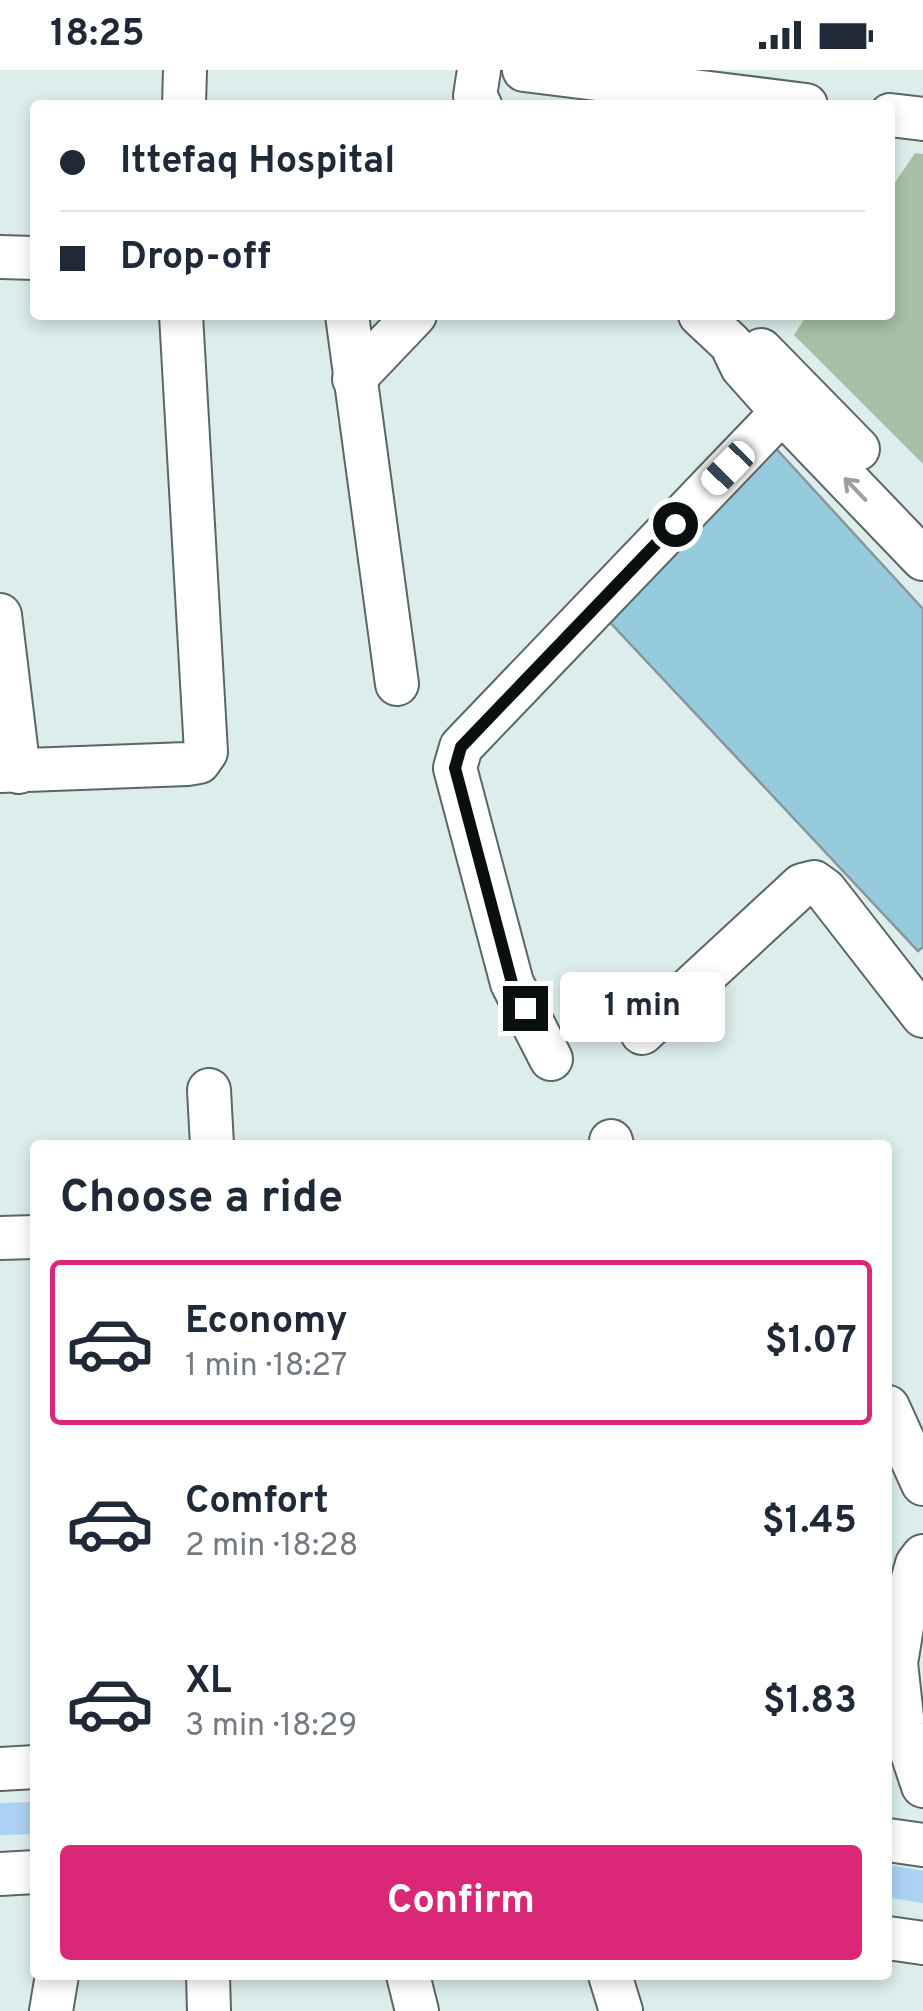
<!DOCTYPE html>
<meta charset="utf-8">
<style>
:root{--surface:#fff;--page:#f2f2f3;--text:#1f2937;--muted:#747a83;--line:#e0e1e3;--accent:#db2777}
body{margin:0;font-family:Overpass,sans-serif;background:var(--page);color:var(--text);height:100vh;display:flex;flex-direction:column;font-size:38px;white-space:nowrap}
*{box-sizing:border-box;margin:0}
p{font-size:32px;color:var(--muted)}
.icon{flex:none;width:55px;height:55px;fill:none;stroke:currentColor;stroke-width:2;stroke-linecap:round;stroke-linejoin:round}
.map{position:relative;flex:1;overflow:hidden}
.details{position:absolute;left:30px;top:1070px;width:862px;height:840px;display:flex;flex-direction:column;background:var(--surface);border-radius:10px;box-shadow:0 5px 15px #0003}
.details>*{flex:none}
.banner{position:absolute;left:30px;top:30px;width:865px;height:220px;border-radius:10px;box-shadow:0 5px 15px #0003;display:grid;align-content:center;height:220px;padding:0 30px;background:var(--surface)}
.end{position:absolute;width:45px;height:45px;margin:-22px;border:12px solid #0a0f0f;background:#fff;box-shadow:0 0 0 5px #fff}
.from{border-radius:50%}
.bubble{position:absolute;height:70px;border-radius:10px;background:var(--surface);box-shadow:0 5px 15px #0003;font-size:32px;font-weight:700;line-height:70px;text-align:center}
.car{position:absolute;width:30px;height:60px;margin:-30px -15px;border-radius:12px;box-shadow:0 0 8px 2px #0007;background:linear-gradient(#fff 24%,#345 0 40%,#fff 0 76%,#345 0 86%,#fff 0)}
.banner b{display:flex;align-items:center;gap:35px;height:95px;font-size:38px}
.banner b+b{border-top:2px solid var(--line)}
.banner i{width:25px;height:25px;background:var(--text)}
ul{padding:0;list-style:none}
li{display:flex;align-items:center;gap:30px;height:165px;margin:0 20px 15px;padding:0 10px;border:5px solid transparent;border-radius:10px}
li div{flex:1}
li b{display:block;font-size:38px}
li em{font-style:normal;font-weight:700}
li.active{border-color:var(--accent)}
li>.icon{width:90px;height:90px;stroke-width:1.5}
h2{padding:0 30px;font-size:45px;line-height:120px}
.action{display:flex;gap:20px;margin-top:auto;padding:20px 30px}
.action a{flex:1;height:115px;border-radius:10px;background:var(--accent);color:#fff;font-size:40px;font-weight:700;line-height:115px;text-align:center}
.status{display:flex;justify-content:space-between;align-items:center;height:70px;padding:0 50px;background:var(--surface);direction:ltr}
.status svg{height:28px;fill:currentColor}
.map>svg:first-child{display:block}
.green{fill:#a7c0a5}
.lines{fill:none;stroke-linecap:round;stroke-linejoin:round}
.canal{stroke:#add1f3;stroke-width:32}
.building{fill:#96cbdd;stroke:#88959a;stroke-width:2.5}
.minor-casing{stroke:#596766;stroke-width:46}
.minor{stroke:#fff;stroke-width:42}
.oneway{stroke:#9d9f9f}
.route{stroke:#0a0f0f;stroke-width:12}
</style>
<div class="status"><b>18:25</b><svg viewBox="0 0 49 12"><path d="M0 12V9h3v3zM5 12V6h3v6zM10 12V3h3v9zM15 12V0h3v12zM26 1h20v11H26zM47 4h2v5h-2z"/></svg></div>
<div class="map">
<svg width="923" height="1941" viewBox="0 0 923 1941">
<rect width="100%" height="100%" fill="#dcedec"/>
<path class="green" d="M915 83 923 84V394L794 265 807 245H890V120Z"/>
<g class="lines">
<g class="canal">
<path d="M0 1749 35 1748"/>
<path d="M888 1811 923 1817"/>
</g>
</g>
<path class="building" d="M771 373 923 539V877L918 881 605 547Z"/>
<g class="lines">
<defs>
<g id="minor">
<path d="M479 0 475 26 480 35"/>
<path d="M524 0 806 35"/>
<path d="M184 35 185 0"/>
<path d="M890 45 923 49"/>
<path d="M0 187 35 188"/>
<path d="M347 245 397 614"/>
<path d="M700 245 731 274 742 297 782 342 923 489"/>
<path d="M761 280 858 379"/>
<path d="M354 309 415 245"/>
<path d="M0 545 19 702"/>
<path d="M0 701 187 694 199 692 206 682 181 245"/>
<path d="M642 963 802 815 814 812 825 820 923 946"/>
<path d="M551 989 512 913 455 698 461 677 782 342"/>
<path d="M209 1020 212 1075"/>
<path d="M611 1071 612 1075"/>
<path d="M0 1168 35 1167"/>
<path d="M888 1337 923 1414"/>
<path d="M923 1486 917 1494 906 1533 896 1593 903 1656 923 1716"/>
<path d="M0 1699 35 1697"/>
<path d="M888 1770 923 1775"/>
<path d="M0 1804 35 1802"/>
<path d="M888 1868 923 1873"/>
<path d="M208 1905 209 1941"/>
<path d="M408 1905 417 1941"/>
<path d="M610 1905 621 1941"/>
<path d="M51 1941 57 1905"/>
</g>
</defs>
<use href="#minor" class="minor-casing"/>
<use href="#minor" class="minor"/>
</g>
<defs><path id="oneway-shaft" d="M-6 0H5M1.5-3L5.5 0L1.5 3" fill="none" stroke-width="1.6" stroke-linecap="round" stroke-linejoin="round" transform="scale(2.5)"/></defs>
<use class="oneway" href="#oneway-shaft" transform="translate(855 419) rotate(-134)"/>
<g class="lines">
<path class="route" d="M525 938 512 913 455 698 461 677 675 454"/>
</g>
</svg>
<i class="end from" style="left:675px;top:454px"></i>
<i class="end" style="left:525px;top:938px"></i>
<div class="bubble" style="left:560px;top:902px;width:165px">1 min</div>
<i class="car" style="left:728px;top:398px;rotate:224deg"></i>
<div class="banner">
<b><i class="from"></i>Ittefaq Hospital</b>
<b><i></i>Drop-off</b>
</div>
<section class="details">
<h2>Choose a ride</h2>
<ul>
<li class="active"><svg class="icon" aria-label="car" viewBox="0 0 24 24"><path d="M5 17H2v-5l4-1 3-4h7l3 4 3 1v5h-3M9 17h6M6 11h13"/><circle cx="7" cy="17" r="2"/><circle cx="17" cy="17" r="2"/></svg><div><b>Economy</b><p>1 min · 18:27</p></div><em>$1.07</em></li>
<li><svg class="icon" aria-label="car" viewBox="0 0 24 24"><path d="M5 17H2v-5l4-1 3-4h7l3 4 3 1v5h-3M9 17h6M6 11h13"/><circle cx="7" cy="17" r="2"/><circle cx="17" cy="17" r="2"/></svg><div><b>Comfort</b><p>2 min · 18:28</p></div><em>$1.45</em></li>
<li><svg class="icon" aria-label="car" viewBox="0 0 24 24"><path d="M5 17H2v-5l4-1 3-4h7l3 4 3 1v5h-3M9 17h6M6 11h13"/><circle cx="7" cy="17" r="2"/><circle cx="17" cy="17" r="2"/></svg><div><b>XL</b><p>3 min · 18:29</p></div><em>$1.83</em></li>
</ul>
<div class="action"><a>Confirm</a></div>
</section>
</div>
